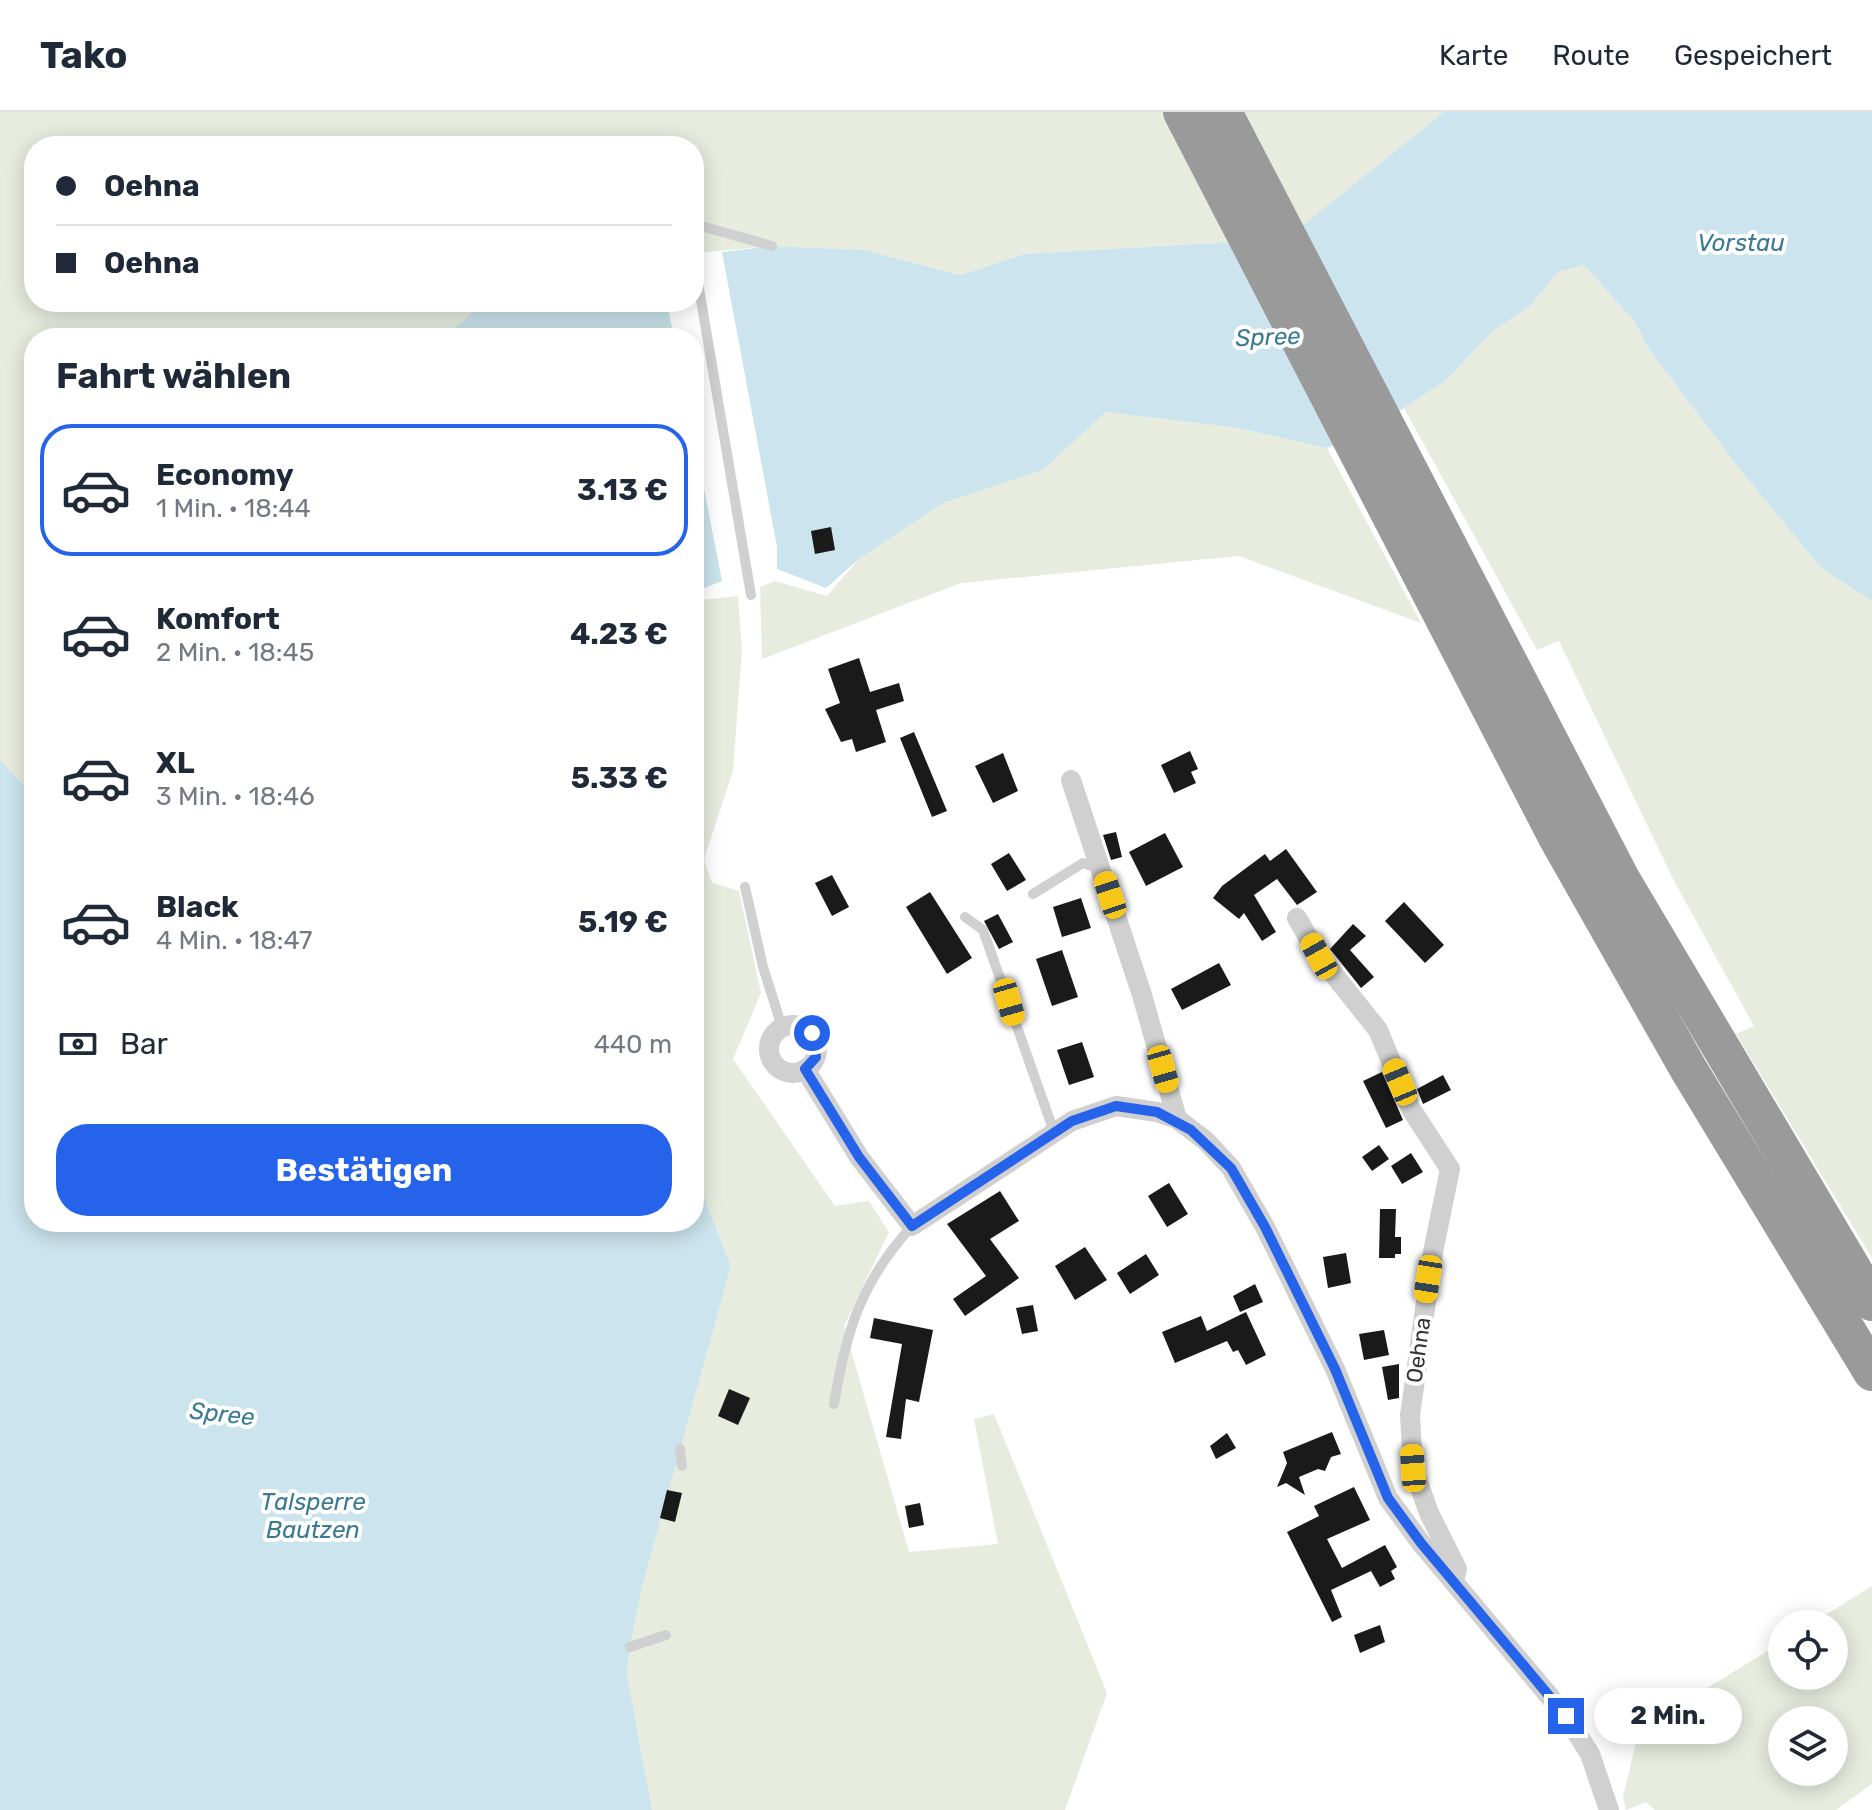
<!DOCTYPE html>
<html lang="de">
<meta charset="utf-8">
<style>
:root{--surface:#fff;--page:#f6f6f7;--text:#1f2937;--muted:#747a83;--line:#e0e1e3;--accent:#2563eb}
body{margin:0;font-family:Rubik,sans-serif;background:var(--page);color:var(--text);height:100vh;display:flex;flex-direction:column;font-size:30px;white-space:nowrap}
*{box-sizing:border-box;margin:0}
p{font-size:26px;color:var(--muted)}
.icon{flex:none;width:44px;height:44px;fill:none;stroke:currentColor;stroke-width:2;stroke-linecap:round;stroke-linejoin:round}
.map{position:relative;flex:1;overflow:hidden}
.sheet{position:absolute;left:24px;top:216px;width:680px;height:904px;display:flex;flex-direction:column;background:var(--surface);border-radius:32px;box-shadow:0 4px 20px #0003}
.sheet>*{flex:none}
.banner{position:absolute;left:24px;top:24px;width:680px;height:176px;border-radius:32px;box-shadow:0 4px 20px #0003;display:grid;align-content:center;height:176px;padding:0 32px;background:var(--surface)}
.buttons{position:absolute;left:1768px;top:1498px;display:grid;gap:16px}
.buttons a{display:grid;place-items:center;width:80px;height:80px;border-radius:50%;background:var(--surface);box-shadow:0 4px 20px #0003;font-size:40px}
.end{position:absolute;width:36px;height:36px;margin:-18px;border:10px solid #2563eb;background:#fff;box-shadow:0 0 0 4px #fff}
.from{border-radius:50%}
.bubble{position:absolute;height:56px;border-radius:28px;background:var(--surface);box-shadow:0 4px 20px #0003;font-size:26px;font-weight:700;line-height:56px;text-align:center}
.car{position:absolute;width:24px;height:48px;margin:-24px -12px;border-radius:10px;box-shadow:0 0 6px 2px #0007;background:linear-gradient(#f5c518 24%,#345 0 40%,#f5c518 0 76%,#345 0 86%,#f5c518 0)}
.banner b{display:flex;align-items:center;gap:28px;height:76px;font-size:30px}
.banner b+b{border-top:2px solid var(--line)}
.banner i{width:20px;height:20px;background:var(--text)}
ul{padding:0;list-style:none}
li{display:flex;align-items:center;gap:24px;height:132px;margin:0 16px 12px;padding:0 16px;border:4px solid transparent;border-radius:32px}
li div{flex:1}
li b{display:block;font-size:30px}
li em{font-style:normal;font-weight:700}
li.selected{border-color:var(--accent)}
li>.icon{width:72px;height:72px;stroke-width:1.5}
h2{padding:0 32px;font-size:36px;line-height:96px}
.pay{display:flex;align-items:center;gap:20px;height:88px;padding:0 32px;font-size:30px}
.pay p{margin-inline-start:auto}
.cta{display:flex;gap:16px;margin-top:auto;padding:16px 32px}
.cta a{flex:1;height:92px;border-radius:32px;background:var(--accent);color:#fff;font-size:32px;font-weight:700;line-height:92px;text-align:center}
header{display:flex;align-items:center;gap:48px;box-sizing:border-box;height:112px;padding:0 40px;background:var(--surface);border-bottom:2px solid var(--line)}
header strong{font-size:38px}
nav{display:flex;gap:44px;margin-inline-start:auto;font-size:28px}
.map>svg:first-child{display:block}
.green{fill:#e7ecdf;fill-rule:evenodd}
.water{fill:#cbe4ed}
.building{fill:#1a1a1a}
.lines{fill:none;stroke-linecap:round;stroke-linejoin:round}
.lane{stroke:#d0d0d0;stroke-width:10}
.street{stroke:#d0d0d0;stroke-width:20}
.highway{stroke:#9a9a9a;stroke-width:38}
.route{stroke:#2563eb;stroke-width:10}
.labels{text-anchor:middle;stroke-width:8;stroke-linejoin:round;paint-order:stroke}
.street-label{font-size:22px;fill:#333;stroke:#fff}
.water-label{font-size:24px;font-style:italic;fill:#3a7a93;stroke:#fff}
</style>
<header>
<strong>Tako</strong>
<nav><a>Karte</a><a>Route</a><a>Gespeichert</a></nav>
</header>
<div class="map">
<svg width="1872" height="1698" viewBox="0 0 1872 1698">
<rect width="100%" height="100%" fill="#fff"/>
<g class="green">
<path d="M0 0H1444L1287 127 1024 142 960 163 863 138 772 134 694 141V34H34V190H484L444 226H34V684L0 648Z"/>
<path d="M1584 153 1635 210 1648 236 1738 355 1821 456 1872 489V1146L1736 922 1754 914 1674 769 1559 529 1537 538 1404 296 1445 269 1493 219 1530 194 1558 160Z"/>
<path d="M1106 300 1238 316 1327 336 1421 511 1239 444 961 471 762 547 760 475 775 469 827 484 859 447 943 391 1043 358Z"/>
<path d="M738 484 742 538 733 659 704 747 712 771 739 779 761 881 733 947 835 1094 869 1089 889 1120 844 1214 909 1440 998 1432 974 1307 994 1302 1107 1581 1065 1698H652L627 1562 630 1535 641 1479 731 1154 694 1059V489Z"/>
<path d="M1872 1474V1672L1836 1698H1655L1646 1690 1626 1698 1623 1685 1639 1618 1782 1530V1564H1834V1512H1811ZM1782 1608H1834V1660H1782Z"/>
</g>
<g class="water">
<path d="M1444 0H1872V489L1821 456 1738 355 1648 236 1635 210 1584 153 1558 160 1530 194 1493 219 1445 269 1381 311 1327 336 1238 316 1106 300 1043 358 943 391 859 447 826 476 777 457V435L722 140 772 134 864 138 960 163 1024 142 1286 127Z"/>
<path d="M484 190H667L674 226H444Z"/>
<path d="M694 325 722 469 694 480Z"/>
<path d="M0 648 34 684V1110H694V1059L731 1154 641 1479 630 1535 627 1562 652 1698H0Z"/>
</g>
<g class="building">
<path d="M831 415 835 438 815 442 811 419Z"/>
<path d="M859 546 870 580 899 571 904 589 876 598 886 630 856 640 852 627 841 630 825 597 840 591 828 557Z"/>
<path d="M914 620 947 699 932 705 900 626Z"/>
<path d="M1190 639 1198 657 1191 660 1196 671 1174 681 1161 653Z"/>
<path d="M1003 641 1018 679 993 691 975 654Z"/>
<path d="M1116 720 1122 745 1111 748 1103 723Z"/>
<path d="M1165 721 1183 755 1146 774 1129 740Z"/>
<path d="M1286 737 1317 780 1297 793 1277 767 1254 783 1276 820 1262 829 1244 801 1239 807 1213 786 1222 774 1265 742 1270 749Z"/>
<path d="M1009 741 1026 768 1007 779 991 752Z"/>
<path d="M832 763 849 795 832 804 815 771Z"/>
<path d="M930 780 972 846 947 862 906 795Z"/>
<path d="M1081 786 1091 816 1062 825 1053 795Z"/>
<path d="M1404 790 1444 833 1425 851 1385 809Z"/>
<path d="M998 802 1013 830 999 837 984 809Z"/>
<path d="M1353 812 1366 824 1350 838 1374 865 1361 876 1330 837Z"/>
<path d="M1062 838 1078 885 1052 894 1036 847Z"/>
<path d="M1219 851 1231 873 1182 898 1171 877Z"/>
<path d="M1082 930 1094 965 1069 973 1057 938Z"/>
<path d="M1382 960 1403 1008 1386 1016 1363 969Z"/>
<path d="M1443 963 1451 978 1423 992 1417 977Z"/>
<path d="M1379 1033 1389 1047 1372 1059 1362 1045Z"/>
<path d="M1411 1041 1423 1060 1402 1072 1391 1054Z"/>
<path d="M1169 1071 1188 1102 1167 1115 1148 1084Z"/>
<path d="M1000 1079 1019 1109 990 1127 1019 1166 965 1204 953 1187 986 1164 947 1112Z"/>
<path d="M1380 1097H1396L1395 1125H1401V1142H1395V1146H1379Z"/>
<path d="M1085 1135 1107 1168 1075 1188 1055 1154Z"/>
<path d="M1346 1141 1351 1171 1328 1176 1323 1145Z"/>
<path d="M1146 1142 1159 1163 1130 1182 1117 1161Z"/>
<path d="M1255 1172 1263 1190 1240 1200 1233 1184Z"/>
<path d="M1033 1193 1038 1219 1022 1222 1016 1196Z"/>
<path d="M1246 1200 1266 1243 1246 1253 1238 1238 1233 1240 1227 1229 1175 1251 1162 1220 1201 1204 1207 1219Z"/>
<path d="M874 1206 933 1218 919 1290 906 1287 901 1327 886 1325 902 1232 870 1226Z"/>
<path d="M1384 1218 1389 1243 1364 1248 1359 1222Z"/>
<path d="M1399 1252V1286L1388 1288 1382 1255Z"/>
<path d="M729 1277 750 1286 738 1313 718 1304Z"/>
<path d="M1332 1320 1341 1342 1331 1345 1325 1359 1318 1357 1299 1365 1305 1383 1286 1371 1277 1375 1287 1351 1283 1340Z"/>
<path d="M1227 1321 1236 1336 1216 1347 1210 1334Z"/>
<path d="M1354 1375 1370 1408 1327 1427 1342 1456 1385 1433 1397 1455 1391 1459 1395 1467 1380 1475 1371 1459 1331 1478 1342 1505 1332 1510 1287 1420 1319 1404 1314 1394Z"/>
<path d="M667 1378 682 1381 675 1410 660 1406Z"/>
<path d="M920 1391 924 1413 909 1416 905 1394Z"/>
<path d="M1380 1513 1385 1530 1360 1541 1354 1523Z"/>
</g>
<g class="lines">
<g class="lane">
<path d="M694 112 772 134"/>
<path d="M694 147 751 483"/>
<path d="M745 775 763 855 782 915"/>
<path d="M1033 782 1083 751 1100 757"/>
<path d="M965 805 983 818 1054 1020"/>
<path d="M834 1292C846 1219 861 1170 912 1114"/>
<path d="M680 1337 682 1354"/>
<path d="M630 1535 666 1523"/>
</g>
<g class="street">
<path d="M1071 668 1142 883 1177 1007"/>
<path d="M1297 806 1319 844 1378 918 1411 997 1450 1057 1433 1140 1410 1303 1413 1356 1429 1401 1457 1457 1454 1468"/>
<circle cx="793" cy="937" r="24"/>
<path d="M805 957 859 1045 912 1114 1072 1009 1116 994 1157 1000 1177 1007 1206 1029 1231 1056 1265 1115 1335 1257 1388 1386 1421 1431 1566 1604 1590 1642 1609 1698"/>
</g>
<g class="highway">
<path d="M1182 0 1558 727 1689 958 1872 1260"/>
<path d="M1223 0 1621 767 1872 1190"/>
</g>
</g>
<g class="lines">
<path class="route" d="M812 921 816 945 805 957 859 1045 912 1114 1072 1009 1116 994 1157 1000 1191 1018 1231 1056 1265 1115 1335 1257 1388 1386 1421 1431 1566 1604"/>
</g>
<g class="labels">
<g class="street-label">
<text transform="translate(1418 1238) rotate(-82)" y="8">Oehna</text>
</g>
<g class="water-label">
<text x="1741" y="139">Vorstau</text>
<text transform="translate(1268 225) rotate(-2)" y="8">Spree</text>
<text transform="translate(222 1302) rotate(6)" y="8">Spree</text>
<text x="313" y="1398">Talsperre<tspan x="313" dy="28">Bautzen</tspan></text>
</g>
</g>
</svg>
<div class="buttons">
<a><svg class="icon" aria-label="locate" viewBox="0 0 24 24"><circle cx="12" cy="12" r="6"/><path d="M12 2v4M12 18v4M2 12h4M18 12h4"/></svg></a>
<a><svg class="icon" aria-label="layers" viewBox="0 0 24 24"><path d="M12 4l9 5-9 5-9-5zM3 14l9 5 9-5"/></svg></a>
</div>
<i class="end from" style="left:812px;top:921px"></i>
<i class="end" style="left:1566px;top:1604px"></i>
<div class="bubble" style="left:1594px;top:1576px;width:148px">2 Min.</div>
<i class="car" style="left:1110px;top:783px;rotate:342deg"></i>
<i class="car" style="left:1319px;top:844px;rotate:331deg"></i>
<i class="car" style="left:1009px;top:890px;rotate:164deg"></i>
<i class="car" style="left:1163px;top:957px;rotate:164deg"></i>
<i class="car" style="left:1400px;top:970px;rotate:337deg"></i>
<i class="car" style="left:1428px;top:1167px;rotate:189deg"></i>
<i class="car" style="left:1413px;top:1356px;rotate:356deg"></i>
<div class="banner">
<b><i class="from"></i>Oehna</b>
<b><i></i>Oehna</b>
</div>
<section class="sheet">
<h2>Fahrt wählen</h2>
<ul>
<li class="selected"><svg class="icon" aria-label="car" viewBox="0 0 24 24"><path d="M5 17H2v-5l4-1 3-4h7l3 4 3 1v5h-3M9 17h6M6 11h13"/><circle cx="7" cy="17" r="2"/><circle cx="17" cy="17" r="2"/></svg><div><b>Economy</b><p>1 Min. · 18:44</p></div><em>3.13 €</em></li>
<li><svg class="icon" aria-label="car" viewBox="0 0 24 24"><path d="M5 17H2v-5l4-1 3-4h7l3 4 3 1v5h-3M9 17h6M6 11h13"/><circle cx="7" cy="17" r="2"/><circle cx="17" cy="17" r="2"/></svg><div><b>Komfort</b><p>2 Min. · 18:45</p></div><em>4.23 €</em></li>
<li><svg class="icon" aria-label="car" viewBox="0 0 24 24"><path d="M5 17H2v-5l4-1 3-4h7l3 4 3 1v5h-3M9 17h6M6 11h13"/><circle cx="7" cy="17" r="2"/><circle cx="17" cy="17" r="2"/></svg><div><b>XL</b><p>3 Min. · 18:46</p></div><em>5.33 €</em></li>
<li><svg class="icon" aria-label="car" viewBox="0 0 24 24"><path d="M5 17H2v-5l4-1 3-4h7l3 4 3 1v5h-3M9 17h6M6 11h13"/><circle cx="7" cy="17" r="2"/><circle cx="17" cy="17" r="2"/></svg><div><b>Black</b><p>4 Min. · 18:47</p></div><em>5.19 €</em></li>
</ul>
<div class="pay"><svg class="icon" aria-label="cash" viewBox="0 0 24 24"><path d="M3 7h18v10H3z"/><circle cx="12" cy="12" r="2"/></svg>Bar<p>440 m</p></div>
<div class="cta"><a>Bestätigen</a></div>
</section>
</div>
